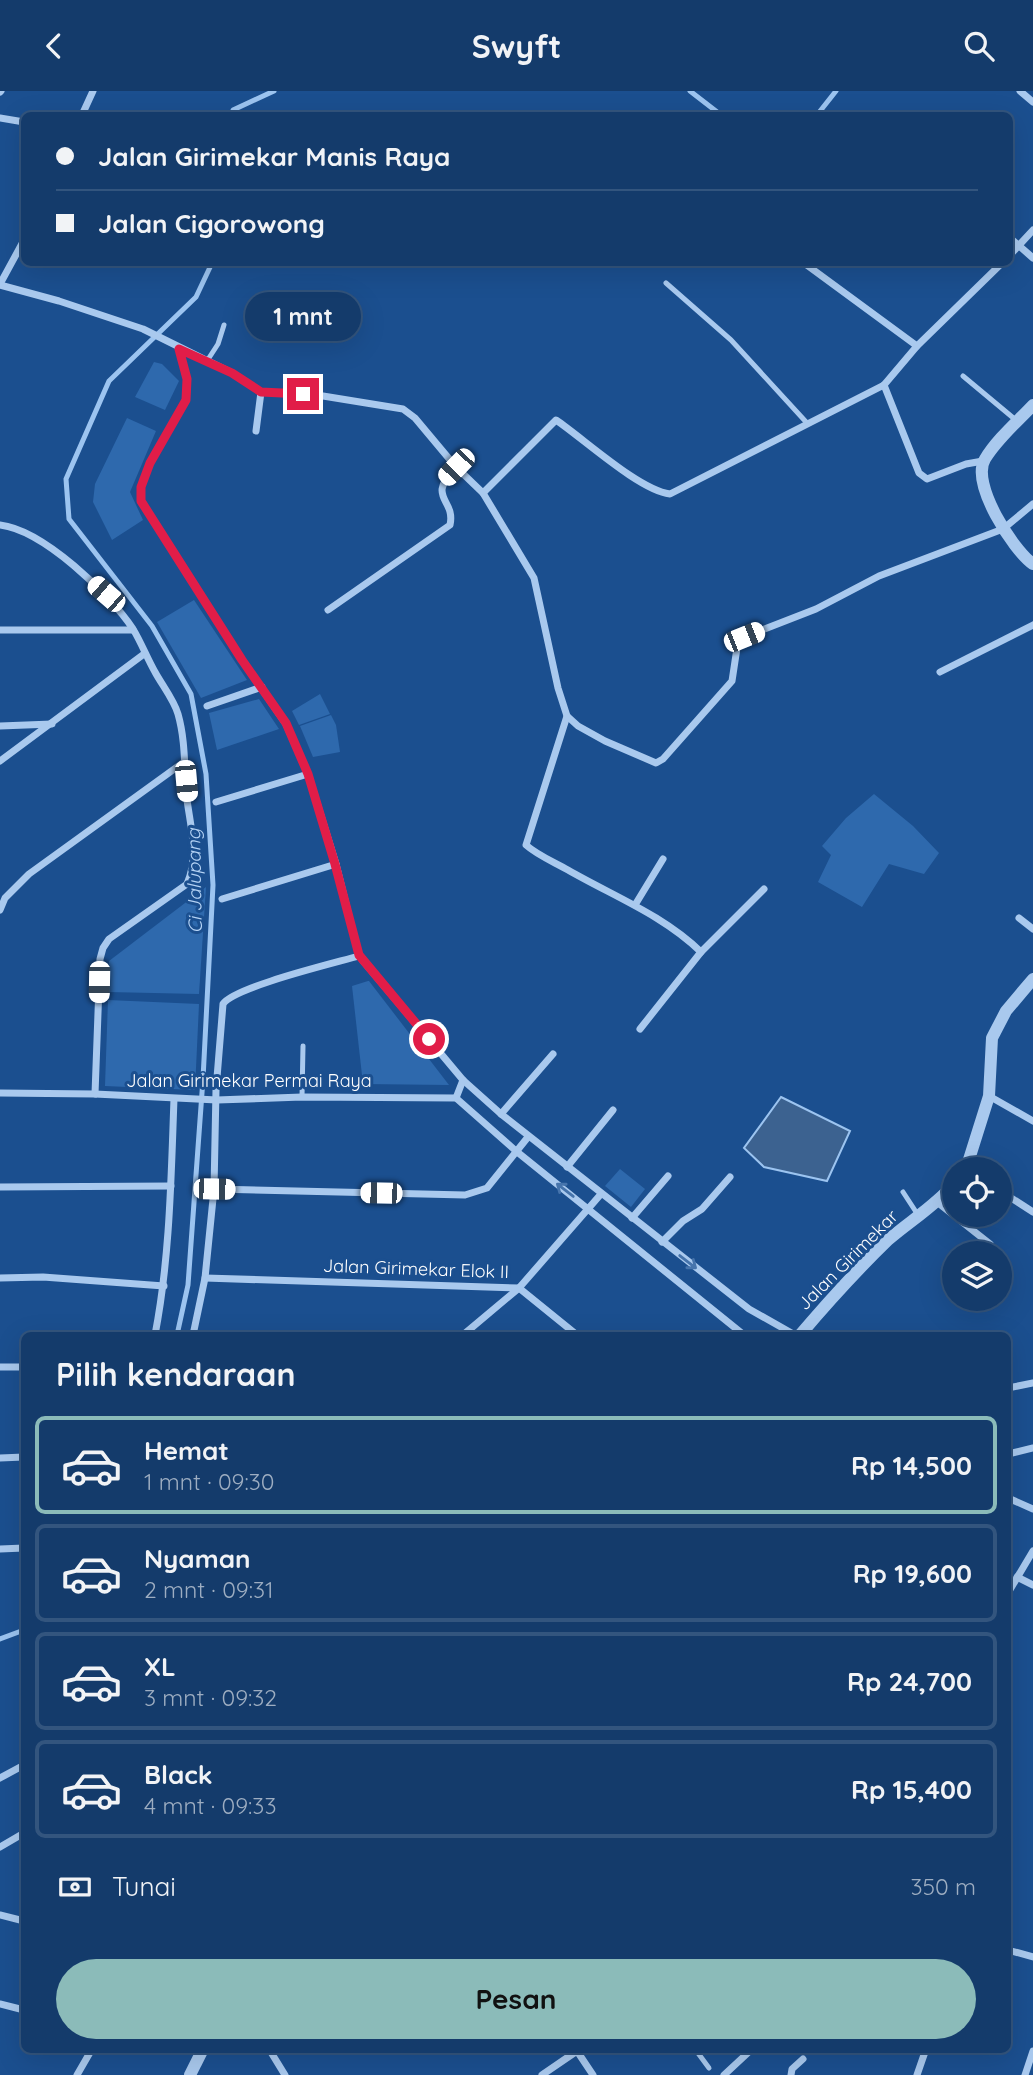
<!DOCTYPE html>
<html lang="id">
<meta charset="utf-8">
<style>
:root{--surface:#143b6b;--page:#214673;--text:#f1f3f6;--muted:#9dadc1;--line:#33557e;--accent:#8bbbb9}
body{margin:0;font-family:Quicksand,sans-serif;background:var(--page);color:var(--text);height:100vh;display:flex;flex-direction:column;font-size:26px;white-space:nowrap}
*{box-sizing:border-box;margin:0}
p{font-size:23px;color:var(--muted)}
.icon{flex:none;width:38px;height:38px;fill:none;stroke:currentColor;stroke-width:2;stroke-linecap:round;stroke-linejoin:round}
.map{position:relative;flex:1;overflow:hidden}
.drawer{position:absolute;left:21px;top:1241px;width:990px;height:721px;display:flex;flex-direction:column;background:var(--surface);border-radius:10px;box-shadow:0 7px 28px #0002,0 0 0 2px var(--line)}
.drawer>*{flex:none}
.hud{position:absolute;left:21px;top:21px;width:992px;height:154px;border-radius:10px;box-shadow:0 7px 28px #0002,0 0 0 2px var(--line);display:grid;align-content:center;height:154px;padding:0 35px;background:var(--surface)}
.buttons{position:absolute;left:942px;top:1066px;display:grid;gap:14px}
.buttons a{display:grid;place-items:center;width:70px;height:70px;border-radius:50%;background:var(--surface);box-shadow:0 7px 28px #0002,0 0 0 2px var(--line);font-size:35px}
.end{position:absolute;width:32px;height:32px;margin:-16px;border:9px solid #e11d48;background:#fff;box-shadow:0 0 0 4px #fff}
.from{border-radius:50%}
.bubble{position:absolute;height:49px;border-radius:24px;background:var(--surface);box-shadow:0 7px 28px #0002,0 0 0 2px var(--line);font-size:23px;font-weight:800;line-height:49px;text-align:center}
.car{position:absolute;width:21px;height:42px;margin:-21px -10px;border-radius:9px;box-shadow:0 0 5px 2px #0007;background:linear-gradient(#fff 24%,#345 0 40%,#fff 0 76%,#345 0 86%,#fff 0)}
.hud b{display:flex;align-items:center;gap:24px;height:66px;font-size:26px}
.hud b+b{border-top:2px solid var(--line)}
.hud i{width:18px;height:18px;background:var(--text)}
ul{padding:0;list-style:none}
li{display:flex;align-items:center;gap:21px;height:98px;margin:0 14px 10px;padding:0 21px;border:4px solid var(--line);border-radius:10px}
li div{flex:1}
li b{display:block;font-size:26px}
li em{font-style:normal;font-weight:800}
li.selected{border-color:var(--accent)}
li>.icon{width:63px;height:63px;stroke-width:1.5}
h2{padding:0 35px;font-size:32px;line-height:84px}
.pay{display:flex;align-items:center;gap:18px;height:77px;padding:0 35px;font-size:26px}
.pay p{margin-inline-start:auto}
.cta{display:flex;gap:14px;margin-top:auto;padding:14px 35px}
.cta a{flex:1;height:80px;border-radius:42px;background:var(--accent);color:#111;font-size:28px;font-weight:800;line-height:80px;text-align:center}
header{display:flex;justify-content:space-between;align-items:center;height:91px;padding:0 35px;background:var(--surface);font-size:32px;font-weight:800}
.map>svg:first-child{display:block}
.green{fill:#2e69ad}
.water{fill:#3c6290;stroke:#9cc4f0;stroke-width:2}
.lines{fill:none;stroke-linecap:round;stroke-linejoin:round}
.stream{stroke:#9cc4f0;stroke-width:5}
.service{stroke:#a9c9ee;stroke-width:5}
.minor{stroke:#a9c9ee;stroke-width:7}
.tertiary{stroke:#a9c9ee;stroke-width:12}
.oneway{stroke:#4674ac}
.route{stroke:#e11d48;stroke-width:9}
.labels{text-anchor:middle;stroke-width:6;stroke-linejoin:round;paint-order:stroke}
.street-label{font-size:18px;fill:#fff;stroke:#1b4f8f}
.water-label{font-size:19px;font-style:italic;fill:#b5d3f5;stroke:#1b4f8f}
</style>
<header><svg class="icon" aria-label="back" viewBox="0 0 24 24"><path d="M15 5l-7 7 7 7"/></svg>Swyft<svg class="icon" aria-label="search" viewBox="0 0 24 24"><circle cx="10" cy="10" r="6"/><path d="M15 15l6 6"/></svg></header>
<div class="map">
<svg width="1033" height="1984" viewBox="0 0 1033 1984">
<rect width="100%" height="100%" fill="#1b4f8f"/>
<g class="green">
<path d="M154 271 162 273 179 290 165 319 135 306Z"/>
<path d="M127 327 156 340 130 401 143 429 112 449 93 411 95 393Z"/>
<path d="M194 509 247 589 201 607 157 531Z"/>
<path d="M320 603 330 623 299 634 292 620Z"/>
<path d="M259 608 279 638 217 659 209 622Z"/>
<path d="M331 624 336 634 340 661 313 666 300 635Z"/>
<path d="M874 703 913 735 939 762 924 783 889 773 862 816 818 791 831 764 822 755 846 727Z"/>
<path d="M206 796 199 903 108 901 109 870Z"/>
<path d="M368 890H369L449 994 363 993 352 895Z"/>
<path d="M108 909 199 913 195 999 105 995Z"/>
<path d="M620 1078 645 1098 631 1116 605 1095Z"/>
</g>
<path class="water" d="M781 1006 850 1040 827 1090 764 1076 744 1057Z"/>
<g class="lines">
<g class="stream">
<path d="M690 0 721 24"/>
<path d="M233 24V19L274 0"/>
<path d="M817 24 836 0"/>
<path d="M177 1244 188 1194 203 988 213 794 206 683 191 603 152 535 69 428 66 388 109 290 196 206 212 172"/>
<path d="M0 1548 24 1539"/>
</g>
<g class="service">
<path d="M666 192 731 249 807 332"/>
<path d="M207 270 218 253 224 234"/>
<path d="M963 285 1017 330"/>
<path d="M302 1006 303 955"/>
<path d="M903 1101 918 1124"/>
<path d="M695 1958 709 1977"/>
</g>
<g class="minor">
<path d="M1020 0 1033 11"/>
<path d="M0 1 1 0"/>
<path d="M82 24 93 0"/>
<path d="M0 27 24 31"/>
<path d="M1010 147 1033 167"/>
<path d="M1010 164 1033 139"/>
<path d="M804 172 917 255"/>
<path d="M0 193 24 149"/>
<path d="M0 194 59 210 143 238 232 282 261 301 323 305 403 318 415 327 456 376 483 402 556 329C584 348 639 399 670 403L884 294 917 255 1002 172"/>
<path d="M179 258 187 287 186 309 150 372 141 396V410L242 569 286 633 308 683 336 773 359 865 463 989 501 1023 749 1218 795 1244"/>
<path d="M884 294 919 382 927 388 966 373 983 370"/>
<path d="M256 340 261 301"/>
<path d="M483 402 534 487 558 597 567 625 578 635 605 650 656 672 663 668 732 590 737 557 744 546 816 518 879 485 1003 438 1033 413"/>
<path d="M0 434C43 439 110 503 133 538 141 551 147 567 155 581 162 594 174 609 178 623 186 651 184 680 187 709 191 738 199 765 187 793L109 848 103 857 100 868 95 1003"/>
<path d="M328 519 450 434C456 407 425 408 456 376"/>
<path d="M0 539H133"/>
<path d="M940 581 1033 534"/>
<path d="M207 615 262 596"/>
<path d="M567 625 526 754C537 764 554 771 568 779 613 805 663 824 701 861"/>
<path d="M0 635 52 633"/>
<path d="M0 670 144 563"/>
<path d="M216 711 308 683"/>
<path d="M222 808 336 773"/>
<path d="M635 814 663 768"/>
<path d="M0 819 5 807 29 783 184 671"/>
<path d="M1019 827 1033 838"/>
<path d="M640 938 701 861 764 798"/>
<path d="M0 1002 95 1003 217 1009 302 1006 456 1007 516 1060 744 1244"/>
<path d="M989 1005 1033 1030"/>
<path d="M456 1007 463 989"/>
<path d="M501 1023 553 963"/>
<path d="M567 1076 613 1019"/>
<path d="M0 1096 171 1095"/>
<path d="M214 1098 216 999 223 913C234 896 335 872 359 865"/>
<path d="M999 1099 1033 1121"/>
<path d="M937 1111 990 1153"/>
<path d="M632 1127 668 1085"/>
<path d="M662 1151 683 1130 702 1118 730 1086"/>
<path d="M0 1187 43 1186 164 1195"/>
<path d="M205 1187 519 1197"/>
<path d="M519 1197 577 1244"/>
<path d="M155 1244C170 1166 171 1087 174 1008"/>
<path d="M193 1244 205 1187 214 1098 465 1104 487 1097 528 1046"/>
<path d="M463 1244 519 1197 601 1103"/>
<path d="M0 1276H24"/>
<path d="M1008 1297 1033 1292"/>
<path d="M1008 1363 1033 1357"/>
<path d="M0 1367 24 1366"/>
<path d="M1008 1407 1033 1418"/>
<path d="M0 1458 24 1457"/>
<path d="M1017 1486 1033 1494"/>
<path d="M1008 1502 1033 1460"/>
<path d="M0 1687 24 1674"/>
<path d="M0 1756 24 1742"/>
<path d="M0 1824 24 1830"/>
<path d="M1008 1859 1033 1866"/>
<path d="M0 1913 24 1919"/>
<path d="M269 1958 285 1984"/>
<path d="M579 1959 577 1960 593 1984"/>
<path d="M77 1984 92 1958"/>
<path d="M542 1984 577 1960"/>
<path d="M724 1984 752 1958"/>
<path d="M791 1984 792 1978 803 1968"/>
<path d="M917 1984 926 1958"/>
<path d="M1025 1984 1033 1960"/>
</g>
<g class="tertiary">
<path d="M1033 314C1017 331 997 348 985 368 970 392 1013 459 1033 473"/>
<path d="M966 1078 989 1005 992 947 1006 920 1033 888"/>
<path d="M800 1244C828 1211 857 1179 888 1149 910 1130 935 1115 954 1093"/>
<path d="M190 1984 203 1958"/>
</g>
</g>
<defs><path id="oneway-shaft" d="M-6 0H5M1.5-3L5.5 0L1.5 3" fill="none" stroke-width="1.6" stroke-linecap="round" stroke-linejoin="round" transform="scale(1.75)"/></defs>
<g class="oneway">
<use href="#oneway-shaft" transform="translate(565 1099) rotate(-142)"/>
<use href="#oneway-shaft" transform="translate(688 1171) rotate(38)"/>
</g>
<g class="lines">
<path class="route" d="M303 303 261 301 232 282 179 258 187 288 186 309 150 372 141 396V410L242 569 286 632 308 683 335 773 359 864 429 948"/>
</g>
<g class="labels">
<g class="street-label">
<text x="249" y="996">Jalan Girimekar Permai Raya</text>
<text transform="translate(848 1169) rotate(-45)" y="6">Jalan Girimekar</text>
<text transform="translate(416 1178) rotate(2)" y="6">Jalan Girimekar Elok II</text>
</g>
<g class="water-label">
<text transform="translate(194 790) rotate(-91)" y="7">Ci Jalupang</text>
</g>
</g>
</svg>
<div class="buttons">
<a><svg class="icon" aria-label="locate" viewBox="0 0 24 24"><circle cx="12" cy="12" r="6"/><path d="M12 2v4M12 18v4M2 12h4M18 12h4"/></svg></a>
<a><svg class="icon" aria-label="layers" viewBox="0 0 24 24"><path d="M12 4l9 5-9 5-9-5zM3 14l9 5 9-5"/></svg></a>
</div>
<i class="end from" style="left:429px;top:948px"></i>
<i class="end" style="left:303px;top:303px"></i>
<div class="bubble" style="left:245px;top:201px;width:116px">1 mnt</div>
<i class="car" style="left:456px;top:376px;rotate:224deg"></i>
<i class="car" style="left:106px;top:503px;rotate:311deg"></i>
<i class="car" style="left:744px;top:546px;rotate:68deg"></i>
<i class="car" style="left:186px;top:690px;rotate:175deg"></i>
<i class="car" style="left:99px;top:891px;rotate:181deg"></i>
<i class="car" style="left:214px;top:1098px;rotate:91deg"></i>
<i class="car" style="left:381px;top:1102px;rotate:271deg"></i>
<div class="hud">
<b><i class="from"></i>Jalan Girimekar Manis Raya</b>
<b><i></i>Jalan Cigorowong</b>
</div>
<section class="drawer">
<h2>Pilih kendaraan</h2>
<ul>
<li class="selected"><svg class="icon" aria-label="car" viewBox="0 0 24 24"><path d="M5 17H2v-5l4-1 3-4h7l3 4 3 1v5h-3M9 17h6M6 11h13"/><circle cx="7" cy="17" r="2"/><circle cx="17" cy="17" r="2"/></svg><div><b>Hemat</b><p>1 mnt · 09:30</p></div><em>Rp 14,500</em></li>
<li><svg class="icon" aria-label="car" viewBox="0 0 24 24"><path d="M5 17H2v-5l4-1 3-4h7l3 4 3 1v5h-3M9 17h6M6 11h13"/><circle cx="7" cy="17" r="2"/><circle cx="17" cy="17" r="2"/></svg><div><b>Nyaman</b><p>2 mnt · 09:31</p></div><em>Rp 19,600</em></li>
<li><svg class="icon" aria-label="car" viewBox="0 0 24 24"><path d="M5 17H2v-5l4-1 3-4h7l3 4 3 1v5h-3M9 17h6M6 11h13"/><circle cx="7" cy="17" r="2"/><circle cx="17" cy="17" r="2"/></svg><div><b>XL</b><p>3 mnt · 09:32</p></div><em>Rp 24,700</em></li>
<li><svg class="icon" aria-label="car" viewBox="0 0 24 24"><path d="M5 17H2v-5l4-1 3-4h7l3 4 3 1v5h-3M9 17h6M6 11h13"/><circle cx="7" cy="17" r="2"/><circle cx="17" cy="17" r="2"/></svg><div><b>Black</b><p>4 mnt · 09:33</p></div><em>Rp 15,400</em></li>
</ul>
<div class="pay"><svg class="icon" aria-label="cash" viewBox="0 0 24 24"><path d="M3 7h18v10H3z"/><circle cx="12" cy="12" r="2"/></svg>Tunai<p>350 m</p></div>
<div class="cta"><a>Pesan</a></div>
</section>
</div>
